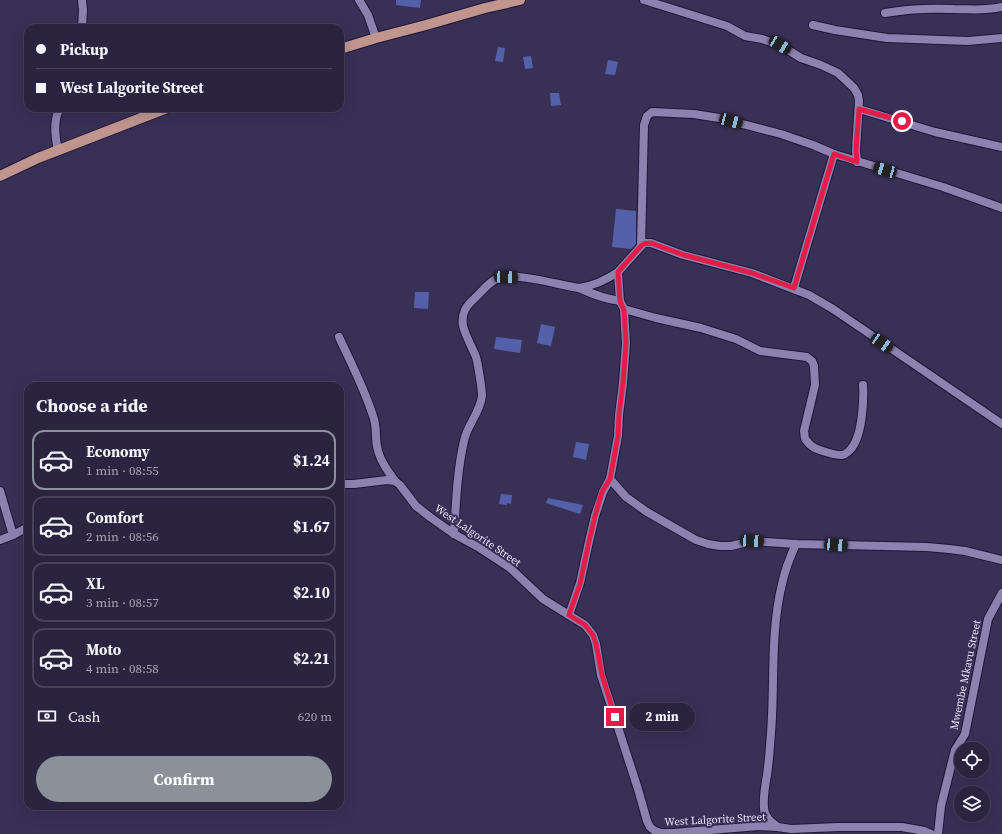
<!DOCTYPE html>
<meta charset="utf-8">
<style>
:root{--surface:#2b2440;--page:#332c47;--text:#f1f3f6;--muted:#a6a4b1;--line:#474159;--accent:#8c9099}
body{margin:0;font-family:"Source Serif 4",serif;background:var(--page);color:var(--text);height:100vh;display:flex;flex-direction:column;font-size:15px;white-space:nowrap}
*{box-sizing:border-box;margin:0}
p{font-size:13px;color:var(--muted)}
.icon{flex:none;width:22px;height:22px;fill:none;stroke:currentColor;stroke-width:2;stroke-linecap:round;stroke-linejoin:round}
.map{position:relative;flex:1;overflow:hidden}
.sheet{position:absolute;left:24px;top:382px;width:320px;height:428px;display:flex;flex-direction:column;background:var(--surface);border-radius:12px;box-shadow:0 4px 16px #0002,0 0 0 1px var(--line)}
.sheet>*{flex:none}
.hud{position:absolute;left:24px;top:24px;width:320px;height:88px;border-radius:12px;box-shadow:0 4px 16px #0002,0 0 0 1px var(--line);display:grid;align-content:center;height:88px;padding:0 12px;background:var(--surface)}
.tools{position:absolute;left:954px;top:742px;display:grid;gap:8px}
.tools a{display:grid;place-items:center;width:36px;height:36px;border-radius:50%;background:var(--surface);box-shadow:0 4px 16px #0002,0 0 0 1px var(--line);font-size:20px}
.end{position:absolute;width:18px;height:18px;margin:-9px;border:5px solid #e11d48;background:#fff;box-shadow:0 0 0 2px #fff}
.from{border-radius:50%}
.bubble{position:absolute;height:28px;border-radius:14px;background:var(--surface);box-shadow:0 4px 16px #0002,0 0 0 1px var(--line);font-size:13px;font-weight:700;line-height:28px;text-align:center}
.car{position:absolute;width:12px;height:24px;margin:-12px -6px;border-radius:5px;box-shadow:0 0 3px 1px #0007;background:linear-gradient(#222 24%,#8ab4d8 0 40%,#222 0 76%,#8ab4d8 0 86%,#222 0)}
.hud b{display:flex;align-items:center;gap:14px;height:38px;font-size:15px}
.hud b+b{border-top:1px solid var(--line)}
.hud i{width:10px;height:10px;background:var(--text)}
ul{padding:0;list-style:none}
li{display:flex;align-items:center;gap:12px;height:60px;margin:0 8px 6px;padding:0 4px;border:2px solid var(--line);border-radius:12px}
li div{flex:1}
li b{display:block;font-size:15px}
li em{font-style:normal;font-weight:700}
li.selected{border-color:var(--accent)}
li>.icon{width:36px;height:36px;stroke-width:1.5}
h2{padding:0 12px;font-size:18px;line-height:48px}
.pay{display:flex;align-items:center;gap:10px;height:44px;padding:0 12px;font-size:15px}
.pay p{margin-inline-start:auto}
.action{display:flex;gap:8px;margin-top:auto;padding:8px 12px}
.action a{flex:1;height:46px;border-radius:24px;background:var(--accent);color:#fff;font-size:16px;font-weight:700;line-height:46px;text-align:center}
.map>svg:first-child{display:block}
.building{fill:#5461aa}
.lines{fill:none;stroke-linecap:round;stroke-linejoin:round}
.minor-casing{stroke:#21163b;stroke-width:10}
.primary-casing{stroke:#21163b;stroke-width:12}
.minor{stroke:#8c82af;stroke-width:8}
.primary{stroke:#c0958e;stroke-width:10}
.route{stroke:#e11d48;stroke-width:5}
.labels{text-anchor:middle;stroke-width:4;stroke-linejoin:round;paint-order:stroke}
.street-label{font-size:11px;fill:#e9e5fd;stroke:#393056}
</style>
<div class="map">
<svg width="1002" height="834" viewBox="0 0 1002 834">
<rect width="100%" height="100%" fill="#393056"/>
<g class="building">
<path d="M396 0H421L420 8 396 5Z"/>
<path d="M498 47 505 48 503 62 495 61Z"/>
<path d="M531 56 533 68 525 69 523 57Z"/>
<path d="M608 60 618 62 615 75 605 74Z"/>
<path d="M550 93H559L561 105 551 106Z"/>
<path d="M616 209 636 211V244L631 249 612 247Z"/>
<path d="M415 292H429L428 309 414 308Z"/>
<path d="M541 324 555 327 551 346 537 343Z"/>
<path d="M496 337 522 340 520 353 494 349Z"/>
<path d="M576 442 589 444 586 460 573 457Z"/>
<path d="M501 494 512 495 511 504 507 503V505L499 504Z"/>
<path d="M548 498 583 505 580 514 546 503Z"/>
</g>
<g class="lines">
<defs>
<g id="minor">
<path d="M359 0 368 15 376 38"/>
<path d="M644 0 727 26 745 36 762 39 780 45 801 58 821 65 838 73 854 88 858 95 859 101 856 150 857 162"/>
<path d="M885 13C907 9 930 8 953 9 970 9 985 11 1002 7"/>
<path d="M813 25 835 30 887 38 968 41 1002 38"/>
<path d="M82 28 83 10 82 0"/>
<path d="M859 109 935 132 1002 147"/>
<path d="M58 150C55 137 53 120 60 108"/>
<path d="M641 246 644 125 647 116 652 112 694 114 719 118 781 134 813 145 834 154 943 187 1002 208"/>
<path d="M579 288C592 294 605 299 620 301"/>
<path d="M794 288 834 154"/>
<path d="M624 309 656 318 701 328 736 339 760 351 807 357 812 361 814 366 815 385 804 431C805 435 804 438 806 440 808 443 810 445 813 447 818 450 837 456 842 455 845 455 848 452 850 450 862 438 864 402 863 385"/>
<path d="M339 337C351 363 364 388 373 416 377 425 375 436 377 446 379 459 387 470 395 481"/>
<path d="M610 479 626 497 647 512 696 540 708 544 720 546H731L752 541 796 544 927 547 949 549 965 551 1002 560"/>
<path d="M340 484H354L387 480 395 481 400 485 416 506 430 517 454 534 478 547 510 568 543 599 585 625 593 635 596 644 601 675 638 789 647 821 650 827 655 831 661 833H673L759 826 778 827 791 829 838 827H902L924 831 931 834"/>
<path d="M0 491 13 535"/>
<path d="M454 534C456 503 457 471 464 441 467 425 480 413 482 396 482 389 478 364 476 357 472 347 466 337 463 326 461 313 466 306 475 298 482 291 489 282 498 278 515 272 559 285 579 288 593 286 606 280 618 272"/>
<path d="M0 540 13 535 28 527"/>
<path d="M569 615 580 583 588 546 595 516 603 492 610 479 618 436 619 415 623 383 626 343 624 309 620 301 618 272 644 243H651L683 255 752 273 809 295 833 309 1002 424"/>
<path d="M778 827C771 822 764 817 764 808 763 798 765 786 767 775 769 761 770 747 771 733 775 683 770 633 782 584 785 570 790 557 796 544"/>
<path d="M938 834 941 806 955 750 965 734 988 619 1002 593"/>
</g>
<g id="primary">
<path d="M340 49 376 38 426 25 485 8 520 0"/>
<path d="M0 176 38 158 167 108"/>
</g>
</defs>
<use href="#minor" class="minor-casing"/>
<use href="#primary" class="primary-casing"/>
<use href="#minor" class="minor"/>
<use href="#primary" class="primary"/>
</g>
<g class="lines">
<path class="route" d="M615 717 602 675 596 644 593 635 585 625 569 615 580 584 588 546 595 516 602 492 610 479 618 436 619 414 623 383 626 343 624 310 620 301 618 272 641 246C644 243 646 243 651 243L684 255 752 273 794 288 834 154 857 162 856 150 859 109 902 121"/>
</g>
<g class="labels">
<g class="street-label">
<text transform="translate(478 535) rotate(34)" y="4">West Lalgorite Street</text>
<text transform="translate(965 675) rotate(-78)" y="4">Mwembe Mkavu Street</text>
<text transform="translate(715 819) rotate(-3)" y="4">West Lalgorite Street</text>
</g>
</g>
</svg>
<div class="tools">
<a><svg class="icon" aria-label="locate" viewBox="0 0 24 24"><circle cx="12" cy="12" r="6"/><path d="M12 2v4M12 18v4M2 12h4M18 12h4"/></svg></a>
<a><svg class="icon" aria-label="layers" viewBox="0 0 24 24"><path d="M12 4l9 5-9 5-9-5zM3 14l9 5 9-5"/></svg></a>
</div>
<i class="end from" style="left:902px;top:121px"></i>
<i class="end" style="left:615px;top:717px"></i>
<div class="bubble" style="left:629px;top:703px;width:66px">2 min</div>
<i class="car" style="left:780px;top:45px;rotate:121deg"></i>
<i class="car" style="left:731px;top:121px;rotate:105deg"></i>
<i class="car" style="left:885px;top:170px;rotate:286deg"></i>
<i class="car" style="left:506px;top:277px;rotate:92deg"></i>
<i class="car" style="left:882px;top:343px;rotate:124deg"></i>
<i class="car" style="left:752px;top:541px;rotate:93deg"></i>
<i class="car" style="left:836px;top:545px;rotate:94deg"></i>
<div class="hud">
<b><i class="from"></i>Pickup</b>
<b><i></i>West Lalgorite Street</b>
</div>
<section class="sheet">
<h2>Choose a ride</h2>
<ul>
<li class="selected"><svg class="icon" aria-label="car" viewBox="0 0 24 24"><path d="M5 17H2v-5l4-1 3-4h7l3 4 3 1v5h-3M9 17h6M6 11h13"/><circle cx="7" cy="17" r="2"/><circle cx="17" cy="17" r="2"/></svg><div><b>Economy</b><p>1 min · 08:55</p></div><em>$1.24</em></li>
<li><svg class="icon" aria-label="car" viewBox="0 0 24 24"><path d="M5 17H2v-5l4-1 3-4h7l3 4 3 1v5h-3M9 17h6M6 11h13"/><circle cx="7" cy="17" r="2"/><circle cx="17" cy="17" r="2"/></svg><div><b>Comfort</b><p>2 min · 08:56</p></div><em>$1.67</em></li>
<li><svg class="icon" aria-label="car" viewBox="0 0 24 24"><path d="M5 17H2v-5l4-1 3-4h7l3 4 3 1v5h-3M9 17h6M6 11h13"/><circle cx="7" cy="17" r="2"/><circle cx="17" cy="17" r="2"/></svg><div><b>XL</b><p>3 min · 08:57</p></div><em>$2.10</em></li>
<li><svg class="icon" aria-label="car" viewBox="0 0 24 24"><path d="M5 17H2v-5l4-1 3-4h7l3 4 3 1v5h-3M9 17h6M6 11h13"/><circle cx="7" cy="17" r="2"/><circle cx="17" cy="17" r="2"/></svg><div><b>Moto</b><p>4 min · 08:58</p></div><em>$2.21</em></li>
</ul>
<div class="pay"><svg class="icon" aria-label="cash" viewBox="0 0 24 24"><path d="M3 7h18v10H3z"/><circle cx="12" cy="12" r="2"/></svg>Cash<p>620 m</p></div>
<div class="action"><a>Confirm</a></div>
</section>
</div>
